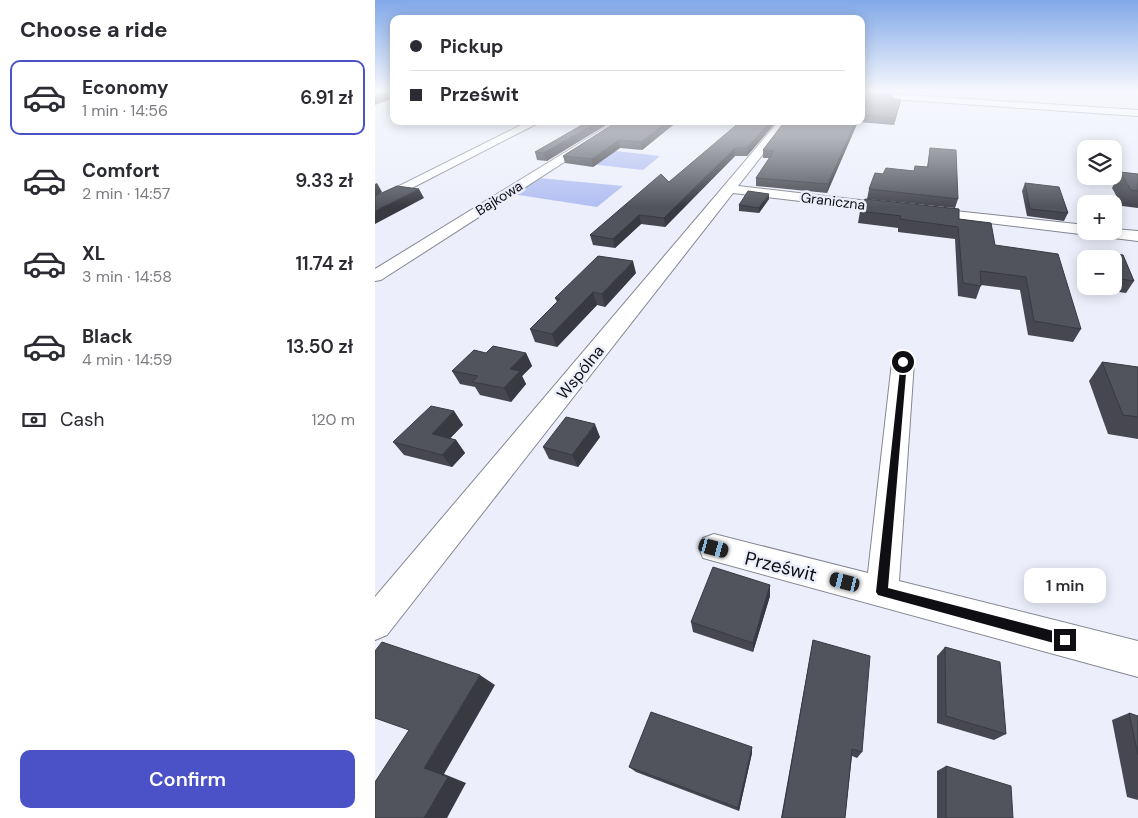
<!DOCTYPE html>
<meta charset="utf-8">
<style>
:root{--surface:#fff;--page:#f2f2f3;--text:#2b2b33;--muted:#7c7c81;--line:#e1e1e2;--accent:#4b52c8}
body{margin:0;font-family:"DM Sans",sans-serif;background:var(--page);color:var(--text);height:100vh;display:flex;flex-direction:column;font-size:19px;white-space:nowrap}
*{box-sizing:border-box;margin:0}
p{font-size:16px;color:var(--muted)}
.icon{flex:none;width:28px;height:28px;fill:none;stroke:currentColor;stroke-width:2;stroke-linecap:round;stroke-linejoin:round}
.map{position:relative;flex:1;overflow:hidden}
.panel{display:flex;flex-direction:column;background:var(--surface);width:375px}
.panel>*{flex:none}
.banner{position:absolute;left:15px;top:15px;width:475px;height:110px;border-radius:10px;box-shadow:0 2px 12px #0003;display:grid;align-content:center;height:110px;padding:0 20px;background:var(--surface)}
.buttons{position:absolute;left:702px;top:140px;display:grid;gap:10px}
.buttons a{display:grid;place-items:center;width:45px;height:45px;border-radius:10px;background:var(--surface);box-shadow:0 2px 12px #0003;font-size:25px}
.end{position:absolute;width:22px;height:22px;margin:-11px;border:6px solid #0f0f13;background:#fff;box-shadow:0 0 0 2px #fff}
.from{border-radius:50%}
.bubble{position:absolute;height:35px;border-radius:10px;background:var(--surface);box-shadow:0 2px 12px #0003;font-size:16px;font-weight:600;line-height:35px;text-align:center}
.car{position:absolute;width:15px;height:30px;margin:-15px -8px;border-radius:6px;box-shadow:0 0 4px 1px #0007;background:linear-gradient(#222 24%,#8ab4d8 0 40%,#222 0 76%,#8ab4d8 0 86%,#222 0)}
.banner b{display:flex;align-items:center;gap:18px;height:48px;font-size:19px}
.banner b+b{border-top:1px solid var(--line)}
.banner i{width:12px;height:12px;background:var(--text)}
ul{padding:0;list-style:none}
li{display:flex;align-items:center;gap:15px;height:75px;margin:0 10px 8px;padding:0 10px;border:2px solid transparent;border-radius:10px}
li div{flex:1}
li b{display:block;font-size:19px}
li em{font-style:normal;font-weight:600}
li.on{border-color:var(--accent)}
li>.icon{width:45px;height:45px;stroke-width:1.5}
h2{padding:0 20px;font-size:22px;line-height:60px}
.pay{display:flex;align-items:center;gap:12px;height:55px;padding:0 20px;font-size:19px}
.pay p{margin-inline-start:auto}
.action{display:flex;gap:10px;margin-top:auto;padding:10px 20px}
.action a{flex:1;height:58px;border-radius:10px;background:var(--accent);color:#fff;font-size:20px;font-weight:600;line-height:58px;text-align:center}
main{display:flex;flex:1;min-height:0}
.map>svg:first-child{display:block}
.green{fill:#b2bef2}
.lines{fill:none;stroke-linecap:round;stroke-linejoin:round}
.minor-casing{stroke:#848691;stroke-width:2}
.minor{fill:#fff;fill-rule:evenodd}
.wall{fill:#464750}
.shaded-wall{fill:#393a41}
.building{fill:#51535d;stroke:#393a41}
.route{fill:#0f0f13}
.labels{text-anchor:middle;stroke-width:5;stroke-linejoin:round;paint-order:stroke}
.far-street-label{font-size:14px;fill:#0f0f13;stroke:#eceffb}
.street-label{font-size:16px;fill:#0f0f13;stroke:#eceffb}
.near-street-label{font-size:19px;fill:#0f0f13;stroke:#eceffb}
</style>
<main>
<section class="panel">
<h2>Choose a ride</h2>
<ul>
<li class="on"><svg class="icon" aria-label="car" viewBox="0 0 24 24"><path d="M5 17H2v-5l4-1 3-4h7l3 4 3 1v5h-3M9 17h6M6 11h13"/><circle cx="7" cy="17" r="2"/><circle cx="17" cy="17" r="2"/></svg><div><b>Economy</b><p>1 min · 14:56</p></div><em>6.91 zł</em></li>
<li><svg class="icon" aria-label="car" viewBox="0 0 24 24"><path d="M5 17H2v-5l4-1 3-4h7l3 4 3 1v5h-3M9 17h6M6 11h13"/><circle cx="7" cy="17" r="2"/><circle cx="17" cy="17" r="2"/></svg><div><b>Comfort</b><p>2 min · 14:57</p></div><em>9.33 zł</em></li>
<li><svg class="icon" aria-label="car" viewBox="0 0 24 24"><path d="M5 17H2v-5l4-1 3-4h7l3 4 3 1v5h-3M9 17h6M6 11h13"/><circle cx="7" cy="17" r="2"/><circle cx="17" cy="17" r="2"/></svg><div><b>XL</b><p>3 min · 14:58</p></div><em>11.74 zł</em></li>
<li><svg class="icon" aria-label="car" viewBox="0 0 24 24"><path d="M5 17H2v-5l4-1 3-4h7l3 4 3 1v5h-3M9 17h6M6 11h13"/><circle cx="7" cy="17" r="2"/><circle cx="17" cy="17" r="2"/></svg><div><b>Black</b><p>4 min · 14:59</p></div><em>13.50 zł</em></li>
</ul>
<div class="pay"><svg class="icon" aria-label="cash" viewBox="0 0 24 24"><path d="M3 7h18v10H3z"/><circle cx="12" cy="12" r="2"/></svg>Cash<p>120 m</p></div>
<div class="action"><a>Confirm</a></div>
</section>
<div class="map">
<svg width="763" height="818" viewBox="0 0 763 818">
<rect width="100%" height="100%" fill="#eceffb"/>
<g class="green">
<path d="M215 148 285 156 268 170 188 161Z"/>
<path d="M164 178 248 186 222 207 137 194Z"/>
</g>
<g class="lines">
<defs>
<g id="minor">
<path d="M486 92 763 110V116L486 97Z"/>
<path d="M154 121H167L0 207V198Z"/>
<path d="M241 121H253L6 280 0 281V269Z"/>
<path d="M404 121H414L363 186 519 204 524 205 526 208 524 211 519 212 358 193 12 635 0 640V597Z"/>
<path d="M552 208 711 225V231H739V229L763 231V241L547 215 545 212 547 209Z"/>
<path d="M528 355 536 357 539 362 524 581 763 641V677L328 558 324 548 328 538 339 534 493 573 517 362 520 357Z"/>
</g>
</defs>
<use href="#minor" class="minor-casing"/>
<use href="#minor" class="minor"/>
</g>
<g class="wall">
<path d="M486 92 517 98 524 107 519 125 483 122 452 193 381 186V178L394 158H388V150L410 121H486Z"/>
<path d="M214 121 172 161 162 160 160 152Z"/>
<path d="M243 121H303L267 150 245 148 218 167 190 163 188 156Z"/>
<path d="M366 121H402L372 156H360L290 227 266 224 240 248 218 245 215 235 294 182Z"/>
<path d="M555 148 583 199 580 208 492 199 494 189 508 174 538 171 552 167Z"/>
<path d="M745 172 763 174V208L747 206 737 188Z"/>
<path d="M650 183 693 213 689 221 652 216 647 191Z"/>
<path d="M394 199 384 213 364 211V205Z"/>
<path d="M485 211 584 219 620 245 706 329 698 342 653 335 645 290 606 285 601 299 583 296 580 239 523 232V228L483 223Z"/>
<path d="M727 252 748 255 759 281 751 293 730 290 728 286H739V259H723Z"/>
<path d="M261 273 230 307 222 305 182 347 160 342 155 329 182 302 180 298Z"/>
<path d="M111 353H151L157 366 147 376 151 384 136 402 105 395 100 387 85 384 77 371Z"/>
<path d="M727 362 763 367V439L733 434 714 381Z"/>
<path d="M79 411 88 425 75 438 81 440 90 453 77 467 29 455 18 442Z"/>
<path d="M225 437 203 467 174 459 168 447Z"/>
<path d="M395 585V596L378 652 318 632 316 622Z"/>
<path d="M438 640 487 752 482 758 477 756 470 818H406Z"/>
<path d="M570 647 631 734 619 740 562 723V656Z"/>
<path d="M754 713 763 716V800L752 797 737 720Z"/>
<path d="M377 747V753L364 811 261 772 254 767Z"/>
<path d="M571 766 638 818H562V771Z"/>
</g>
<g class="shaded-wall">
<path d="M15 92H19V98L0 105V97Z"/>
<path d="M526 100 524 107 519 125 520 118Z"/>
<path d="M224 121H238L172 161 169 153Z"/>
<path d="M293 121H303L267 150 266 142Z"/>
<path d="M396 121H402L372 156V148Z"/>
<path d="M481 121H483L452 193 453 184Z"/>
<path d="M244 140 245 148 218 167 217 159Z"/>
<path d="M360 148V156L290 227 289 218Z"/>
<path d="M2 183 7 192 0 197V184Z"/>
<path d="M44 189 49 198 0 224V211Z"/>
<path d="M394 194V199L384 213V208Z"/>
<path d="M264 215 266 224 240 248 238 239Z"/>
<path d="M258 261 261 273 230 307 227 294Z"/>
<path d="M218 292 222 305 182 347 177 334Z"/>
<path d="M151 353 157 366 147 376 151 384 136 402 129 388 135 369Z"/>
<path d="M79 411 88 425 67 447 57 434Z"/>
<path d="M220 424 225 437 203 467 197 455Z"/>
<path d="M81 440 90 453 77 467 67 455Z"/>
<path d="M395 585V596L378 652V643Z"/>
<path d="M105 675 120 685 69 774 91 783 72 818H49V768Z"/>
<path d="M377 747V753L364 811 363 808Z"/>
</g>
<g class="building">
<path d="M0 92H15L0 97Z"/>
<path d="M486 92 517 95V98L526 100 520 118 486 115Z"/>
<path d="M214 121H224L169 153 160 152Z"/>
<path d="M243 121H293L266 142 244 140 217 159 188 156Z"/>
<path d="M366 121H396L372 148H360L289 218 264 215 238 239 215 235 286 174 294 182Z"/>
<path d="M410 121H481L453 184 381 178 399 151 388 150Z"/>
<path d="M555 148 581 150 583 199 494 189 500 173 508 174 511 168 539 171 540 166 553 167Z"/>
<path d="M745 172 763 174V191L756 190Z"/>
<path d="M650 183 684 187 693 213 655 209Z"/>
<path d="M22 186 44 189 0 211V196Z"/>
<path d="M373 191 394 194 384 208 364 205Z"/>
<path d="M490 199 584 209V219L616 223 620 245 683 254 706 329 659 321 651 277 605 271 606 286 588 283 583 227 525 219 526 216 485 211Z"/>
<path d="M727 252 748 255 759 281 739 278V259H730Z"/>
<path d="M223 256 258 261 227 294 218 292 177 334 155 329 185 299 180 298Z"/>
<path d="M118 346 151 353 135 369 145 371 129 388 97 382 103 376 77 371 99 350 111 353Z"/>
<path d="M727 362 763 367V417L748 415Z"/>
<path d="M56 406 79 411 57 434 81 440 67 455 18 442Z"/>
<path d="M191 417 220 424 197 455 168 447Z"/>
<path d="M338 567 395 585 378 643 316 622Z"/>
<path d="M438 640 495 656 487 752 477 749 470 818H407Z"/>
<path d="M7 642 105 675 49 768 73 777 49 818H0V782L34 730 0 718V651Z"/>
<path d="M570 647 625 662 631 734 571 716Z"/>
<path d="M276 712 377 747 363 808 254 767Z"/>
<path d="M754 713 763 716V755Z"/>
<path d="M571 766 636 786 638 818H571Z"/>
</g>
<linearGradient id="sky" x2="0" y2="1"><stop stop-color="#81a8e8"/><stop offset="0.44" stop-color="#f6f8fd"/><stop offset="1" stop-color="#f6f8fd" stop-opacity="0"/></linearGradient>
<rect width="763" height="207" fill="url(#sky)"/>
<path class="route" d="M526 360 532 362 513 588 690 634 694 636 696 640 694 644 690 646 503 595 501 592Z"/>
<g class="labels">
<g class="far-street-label">
<text transform="translate(124 198) rotate(-32)" y="5">Bajkowa</text>
<text transform="translate(458 201) rotate(7)" y="5">Graniczna</text>
</g>
<g class="street-label">
<text transform="translate(205 372) rotate(-51)" y="6">Wspólna</text>
</g>
<g class="near-street-label">
<text transform="translate(406 566) rotate(14)" y="7">Prześwit</text>
</g>
</g>
</svg>
<div class="buttons">
<a><svg class="icon" aria-label="layers" viewBox="0 0 24 24"><path d="M12 4l9 5-9 5-9-5zM3 14l9 5 9-5"/></svg></a>
<a>+</a>
<a>−</a>
</div>
<i class="end from" style="left:528px;top:362px"></i>
<i class="end" style="left:690px;top:640px"></i>
<div class="bubble" style="left:649px;top:568px;width:82px">1 min</div>
<i class="car" style="left:339px;top:548px;rotate:105deg"></i>
<i class="car" style="left:470px;top:582px;rotate:284deg"></i>
<div class="banner">
<b><i class="from"></i>Pickup</b>
<b><i></i>Prześwit</b>
</div>
</div>
</main>
